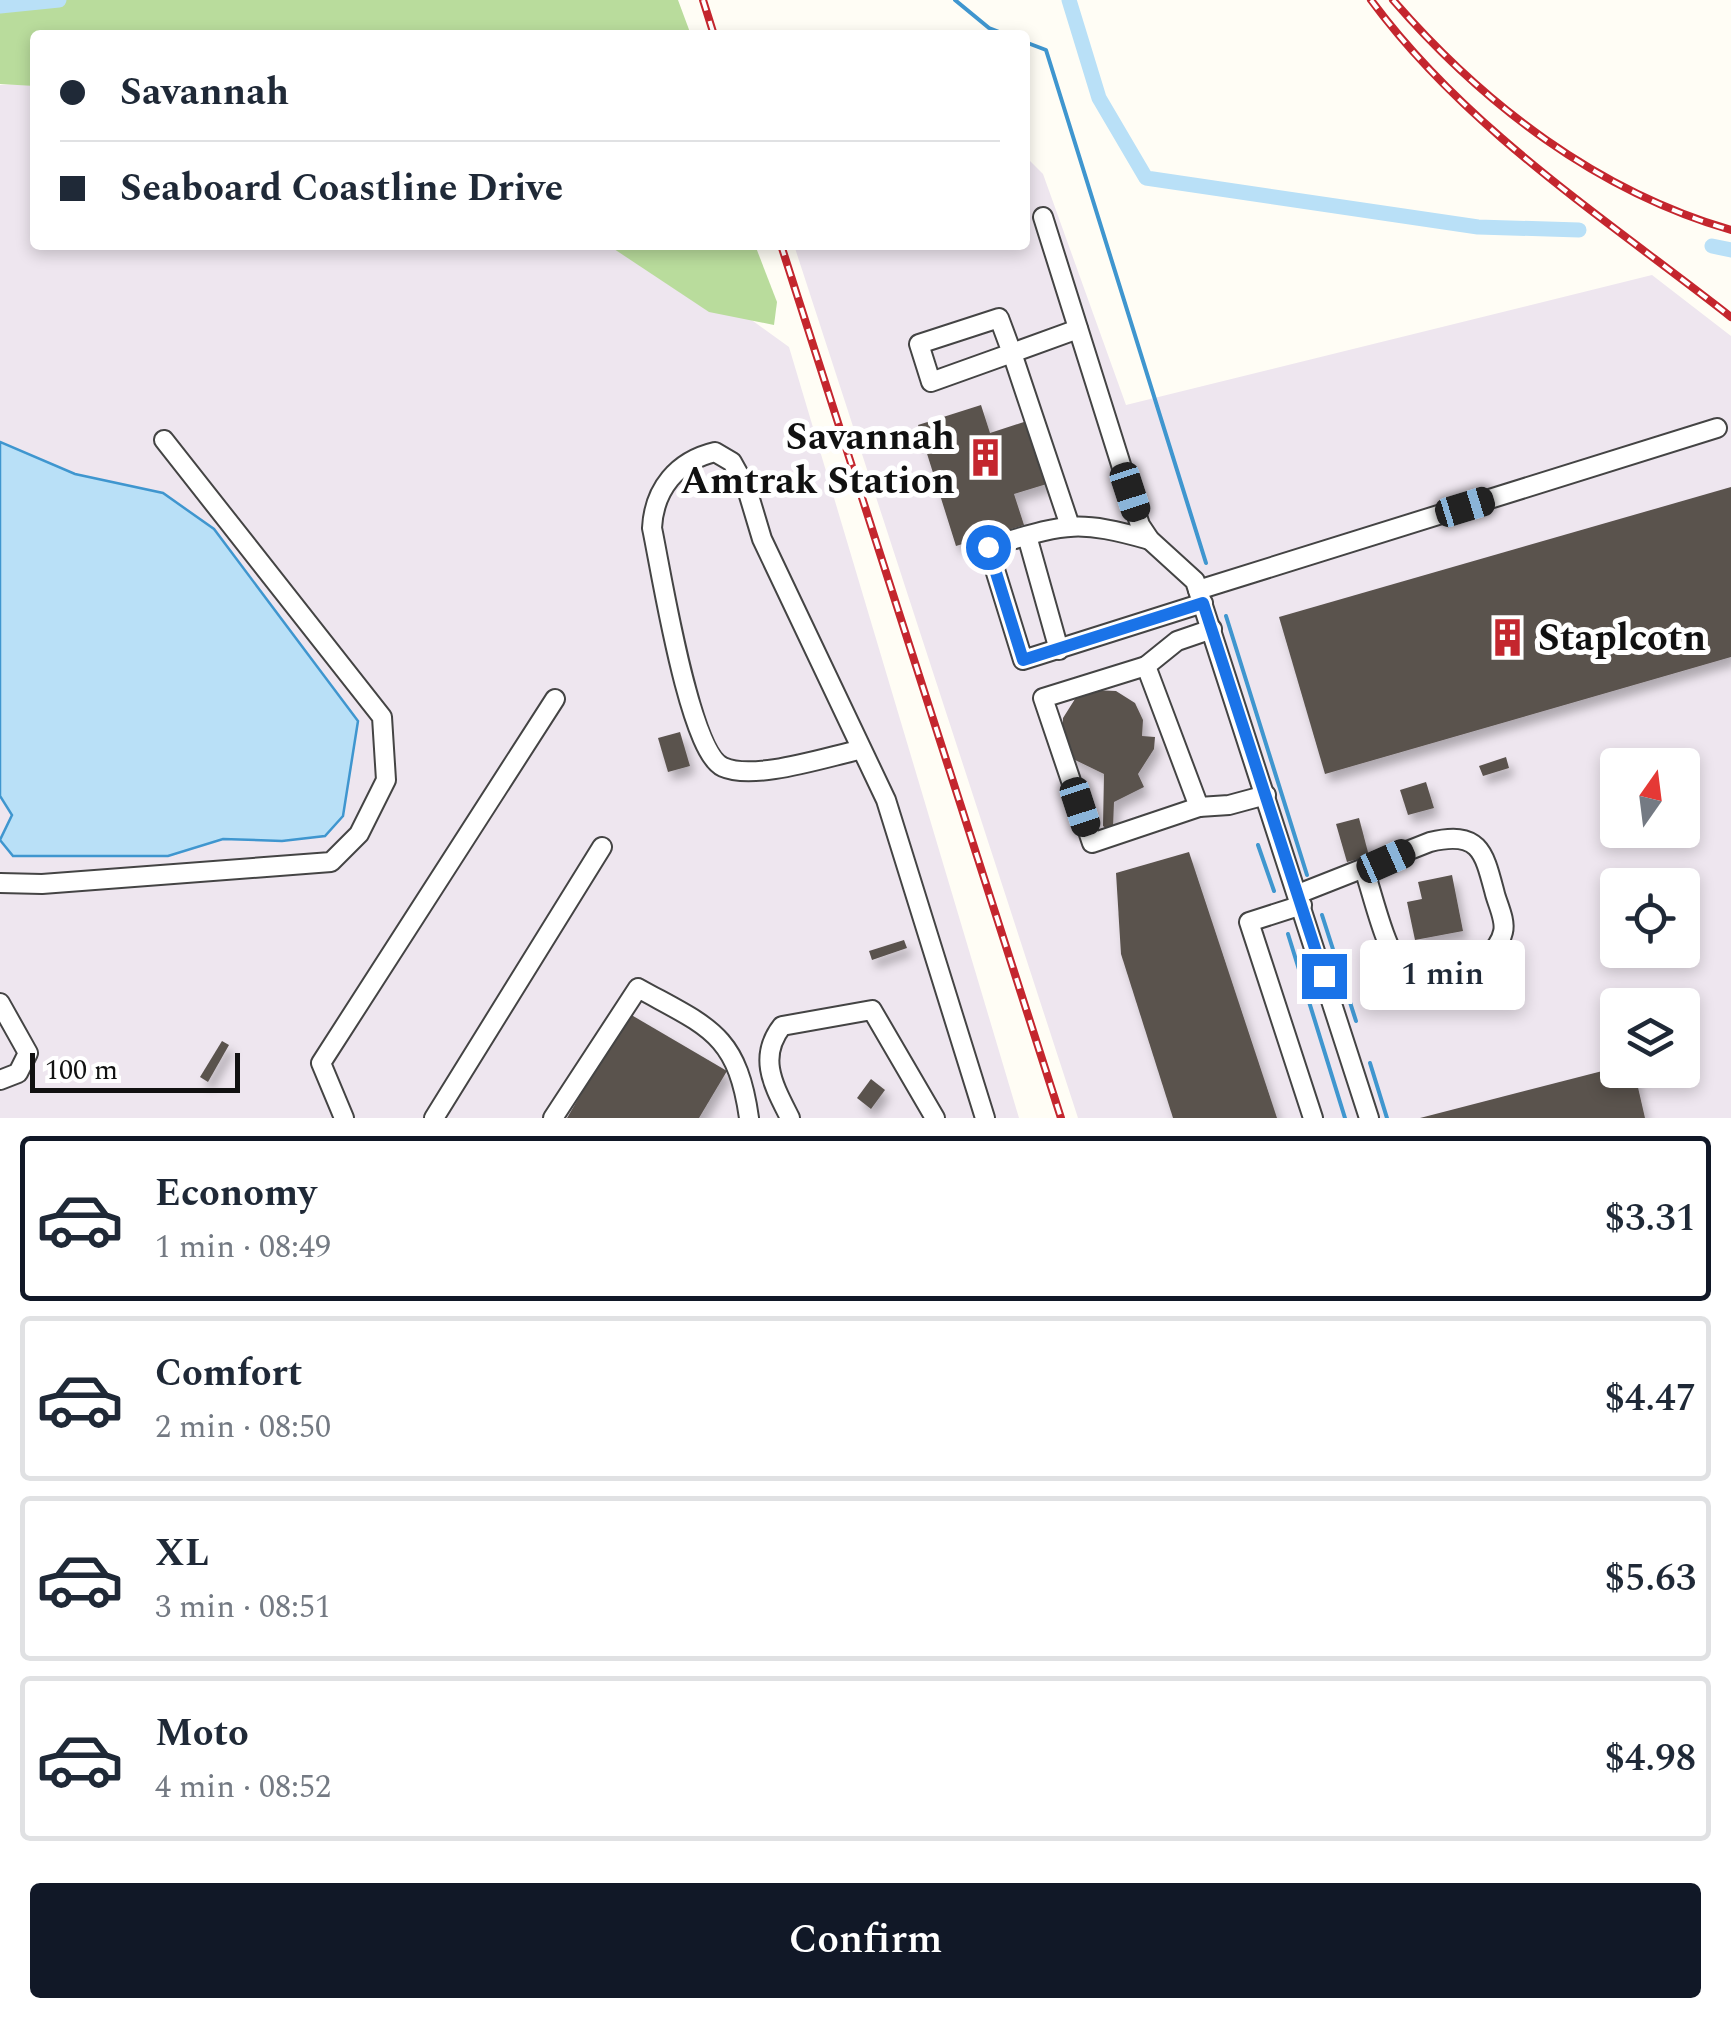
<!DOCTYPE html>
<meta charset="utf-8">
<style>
:root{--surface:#fff;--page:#f6f6f7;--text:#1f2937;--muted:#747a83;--line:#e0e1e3;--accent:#111827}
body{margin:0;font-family:Spectral,serif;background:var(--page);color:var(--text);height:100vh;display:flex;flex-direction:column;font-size:38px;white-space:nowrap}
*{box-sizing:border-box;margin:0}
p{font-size:32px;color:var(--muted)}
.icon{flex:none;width:55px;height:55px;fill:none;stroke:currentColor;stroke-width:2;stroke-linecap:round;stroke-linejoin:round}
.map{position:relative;height:1118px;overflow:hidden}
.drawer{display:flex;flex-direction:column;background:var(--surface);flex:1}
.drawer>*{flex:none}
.top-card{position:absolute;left:30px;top:30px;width:1000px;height:220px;border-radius:10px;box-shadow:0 5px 15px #0003;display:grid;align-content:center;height:220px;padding:0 30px;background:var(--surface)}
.needle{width:65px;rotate:14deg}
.controls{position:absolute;left:1600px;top:748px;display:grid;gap:20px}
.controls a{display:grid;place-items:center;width:100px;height:100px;border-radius:10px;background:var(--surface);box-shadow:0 5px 15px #0003;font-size:50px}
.scale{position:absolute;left:30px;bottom:25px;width:210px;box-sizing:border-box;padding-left:10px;border:5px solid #111;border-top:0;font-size:28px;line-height:35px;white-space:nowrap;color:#111;-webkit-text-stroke:8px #fff;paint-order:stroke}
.end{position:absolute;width:45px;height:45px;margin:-22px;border:12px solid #1a73e8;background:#fff;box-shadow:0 0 0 5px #fff}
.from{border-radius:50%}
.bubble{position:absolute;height:70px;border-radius:10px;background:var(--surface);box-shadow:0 5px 15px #0003;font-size:32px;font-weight:600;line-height:70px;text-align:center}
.car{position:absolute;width:30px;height:60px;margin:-30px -15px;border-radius:12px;box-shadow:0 0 8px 2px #0007;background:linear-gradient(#222 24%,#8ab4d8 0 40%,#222 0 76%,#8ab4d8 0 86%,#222 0)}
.top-card b{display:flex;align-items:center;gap:35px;height:95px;font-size:38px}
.top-card b+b{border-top:2px solid var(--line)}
.top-card i{width:25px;height:25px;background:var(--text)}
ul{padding:18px 0 0;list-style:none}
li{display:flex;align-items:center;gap:30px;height:165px;margin:0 20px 15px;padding:0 10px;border:5px solid var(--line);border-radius:10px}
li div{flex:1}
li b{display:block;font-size:38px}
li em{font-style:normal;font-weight:600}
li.selected{border-color:var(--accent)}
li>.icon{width:90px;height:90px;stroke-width:1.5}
.cta{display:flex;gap:20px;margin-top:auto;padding:20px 30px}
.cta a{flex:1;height:115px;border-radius:10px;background:var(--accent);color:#fff;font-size:40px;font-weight:600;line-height:115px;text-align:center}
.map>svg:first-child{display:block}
.industrial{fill:#eee6ef;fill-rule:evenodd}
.forest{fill:#b9dc9c}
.water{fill:#b9e0f7;stroke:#3f96cf;stroke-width:2.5}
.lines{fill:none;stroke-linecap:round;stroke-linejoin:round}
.stream{stroke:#3f96cf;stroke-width:4}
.canal{stroke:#b9e0f7;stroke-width:15}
.building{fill:#5a524d;filter:url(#shadow)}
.minor-casing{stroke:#444;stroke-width:22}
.minor{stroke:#fff;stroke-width:18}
.rail-casing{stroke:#c4262e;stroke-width:8}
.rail{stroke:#fff;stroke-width:4;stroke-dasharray:11;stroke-linecap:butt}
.route{stroke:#1a73e8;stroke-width:12}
.labels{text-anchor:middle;stroke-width:10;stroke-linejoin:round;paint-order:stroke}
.poi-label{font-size:38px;font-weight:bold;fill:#111;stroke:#fff;text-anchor:end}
</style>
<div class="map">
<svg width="1731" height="1118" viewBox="0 0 1731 1118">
<defs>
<filter id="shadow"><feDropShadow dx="5" dy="8" stdDeviation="5" flood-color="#0004"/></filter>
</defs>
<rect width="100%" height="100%" fill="#fffdf5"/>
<g class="industrial">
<path d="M35 83V245H648L789 347 1019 1118H0V85Z"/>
<path d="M1025 156 1043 174 1126 405 1652 275 1731 336V1118H1078L794 245H1025ZM1618 765H1682V830H1618ZM1618 885H1682V950H1618ZM1618 1005H1682V1070H1618Z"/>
</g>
<g class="forest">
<path d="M0 0H678L691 35H35V86L0 84Z"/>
<path d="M608 245H755L777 302 774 325 709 312Z"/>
</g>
<path class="water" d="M0 442 75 474 163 493 214 529 358 721 343 816 325 836 282 841 223 839 168 856H13L0 840 12 815 0 796Z"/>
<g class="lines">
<g class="stream">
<path d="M955 0 989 28 1007 35"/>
<path d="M1025 42 1046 50 1206 563"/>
<path d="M1226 616 1307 875"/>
<path d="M1258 845 1274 891"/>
<path d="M1322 915 1356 1021"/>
<path d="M1288 934 1345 1118"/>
<path d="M1370 1063 1387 1118"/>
</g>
<g class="canal">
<path d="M1069 0 1099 98 1146 178 1478 227 1579 230"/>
<path d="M0 6 59 0"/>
<path d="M1712 246 1731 250"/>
</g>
</g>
<g class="building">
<path d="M981 405 990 433 1030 420 1050 483 1014 494 1024 525 956 546 918 425Z"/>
<path d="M1731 487V657L1325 774 1279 617Z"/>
<path d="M1094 690 1116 691 1135 703 1143 720 1142 736 1155 737 1154 749 1138 774 1144 787 1114 802 1113 828 1108 830 1103 826 1104 774 1071 758 1062 741 1063 718 1075 699Z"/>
<path d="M680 732 690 766 668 772 658 738Z"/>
<path d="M1506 757 1509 768 1483 776 1479 766Z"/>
<path d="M1426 782 1434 808 1408 815 1400 790Z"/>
<path d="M1359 818 1369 856 1347 862 1336 824Z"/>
<path d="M1189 852 1277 1118H1173L1121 954 1116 873Z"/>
<path d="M1452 875 1463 931 1415 940 1407 902 1422 899 1418 882Z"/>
<path d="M904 940 907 948 872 960 869 951Z"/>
<path d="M628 1013 727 1071 699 1118H567Z"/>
<path d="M222 1041 229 1045 208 1082 200 1077Z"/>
<path d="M1618 1067 1634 1070 1645 1118H1420Z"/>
<path d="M871 1079 885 1090 871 1109 857 1098Z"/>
</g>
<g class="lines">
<defs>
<g id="minor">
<path d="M1043 217 1140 525 1150 540 1195 581 1369 1118"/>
<path d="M999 318 1012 353 931 382 919 344Z"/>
<path d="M1069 523 1012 353 1078 329"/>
<path d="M1027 536 1059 650"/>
<path d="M1150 540C1073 518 1063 525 988 547L1023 660 1203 603"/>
<path d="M1198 590 1717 428"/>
<path d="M1212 629 1177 641 1146 666 1199 807 1229 805 1266 795"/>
<path d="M1146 666 1043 698 1092 843 1199 807"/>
<path d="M859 750C826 757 754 781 723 767 689 752 661 570 652 528 654 489 677 461 715 452L732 462 747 489 762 539 886 800 985 1118"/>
<path d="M0 883 42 884 331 862 359 834 386 780 382 717 164 440"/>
<path d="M1298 894 1430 842C1480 830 1484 852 1495 894 1498 905 1506 921 1503 932 1496 967 1425 992 1400 964 1385 949 1372 892 1364 869"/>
<path d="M1302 905 1249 922 1313 1118"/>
<path d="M0 1003 28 1053 18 1073 0 1080"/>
<path d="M344 1118 321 1063 555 699"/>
<path d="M434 1118 602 847"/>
<path d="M553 1118 638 988C708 1027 737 1033 749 1118"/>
<path d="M790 1118C774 1086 757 1058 782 1026L872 1010 935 1118"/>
</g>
</defs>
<use href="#minor" class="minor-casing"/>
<use href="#minor" class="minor"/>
<defs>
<g id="rail">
<path d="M703 0 714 35"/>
<path d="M1371 0C1466 129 1606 219 1731 317"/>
<path d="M1393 0C1484 105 1597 191 1731 230"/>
<path d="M781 245 1061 1118"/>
</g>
</defs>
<use href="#rail" class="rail-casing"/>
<use href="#rail" class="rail"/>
</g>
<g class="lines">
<path class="route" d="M988 547 1023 660 1203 603 1324 976"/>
</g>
<defs>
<symbol id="building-bare" viewBox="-9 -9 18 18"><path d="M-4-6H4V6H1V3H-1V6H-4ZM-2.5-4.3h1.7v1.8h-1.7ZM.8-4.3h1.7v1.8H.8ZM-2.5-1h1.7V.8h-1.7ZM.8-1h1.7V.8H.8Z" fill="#c4262e" stroke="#fff" stroke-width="2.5" paint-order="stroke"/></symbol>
</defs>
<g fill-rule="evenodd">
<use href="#building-bare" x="958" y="430" width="55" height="55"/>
<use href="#building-bare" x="1480" y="610" width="55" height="55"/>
</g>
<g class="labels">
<g class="poi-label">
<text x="955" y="449">Savannah<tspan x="955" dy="44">Amtrak Station</tspan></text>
<text x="1538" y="650" text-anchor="start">Staplcotn</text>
</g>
</g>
</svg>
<div class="controls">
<a><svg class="needle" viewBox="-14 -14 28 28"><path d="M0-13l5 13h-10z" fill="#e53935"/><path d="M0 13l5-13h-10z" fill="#747a83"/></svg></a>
<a><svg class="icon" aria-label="locate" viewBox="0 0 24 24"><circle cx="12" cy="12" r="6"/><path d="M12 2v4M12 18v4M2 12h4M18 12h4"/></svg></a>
<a><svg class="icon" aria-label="layers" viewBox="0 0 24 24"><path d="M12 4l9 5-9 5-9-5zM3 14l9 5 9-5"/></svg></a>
</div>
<div class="scale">100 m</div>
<i class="end from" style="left:988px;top:547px"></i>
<i class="end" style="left:1324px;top:976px"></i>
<div class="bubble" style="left:1360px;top:940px;width:165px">1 min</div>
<i class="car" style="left:1130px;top:492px;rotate:162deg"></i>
<i class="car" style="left:1465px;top:507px;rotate:73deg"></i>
<i class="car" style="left:1080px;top:807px;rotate:162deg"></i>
<i class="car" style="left:1386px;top:861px;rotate:66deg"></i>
<div class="top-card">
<b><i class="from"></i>Savannah</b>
<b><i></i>Seaboard Coastline Drive</b>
</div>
</div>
<section class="drawer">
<ul>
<li class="selected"><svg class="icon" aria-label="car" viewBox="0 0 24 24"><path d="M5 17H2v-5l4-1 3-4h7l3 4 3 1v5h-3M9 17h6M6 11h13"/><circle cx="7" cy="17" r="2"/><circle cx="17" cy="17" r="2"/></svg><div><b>Economy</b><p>1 min · 08:49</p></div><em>$3.31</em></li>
<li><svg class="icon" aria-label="car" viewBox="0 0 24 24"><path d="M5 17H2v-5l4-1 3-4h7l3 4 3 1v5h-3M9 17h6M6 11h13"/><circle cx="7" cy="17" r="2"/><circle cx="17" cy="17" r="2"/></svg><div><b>Comfort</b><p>2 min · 08:50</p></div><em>$4.47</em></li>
<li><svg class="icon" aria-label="car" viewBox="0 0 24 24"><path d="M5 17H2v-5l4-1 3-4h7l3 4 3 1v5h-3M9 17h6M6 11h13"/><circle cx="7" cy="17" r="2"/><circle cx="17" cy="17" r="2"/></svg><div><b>XL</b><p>3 min · 08:51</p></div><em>$5.63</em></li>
<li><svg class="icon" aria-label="car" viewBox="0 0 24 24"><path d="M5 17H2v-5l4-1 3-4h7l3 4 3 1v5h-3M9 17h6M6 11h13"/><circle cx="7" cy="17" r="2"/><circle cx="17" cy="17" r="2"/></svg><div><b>Moto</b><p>4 min · 08:52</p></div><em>$4.98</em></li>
</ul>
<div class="cta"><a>Confirm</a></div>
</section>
